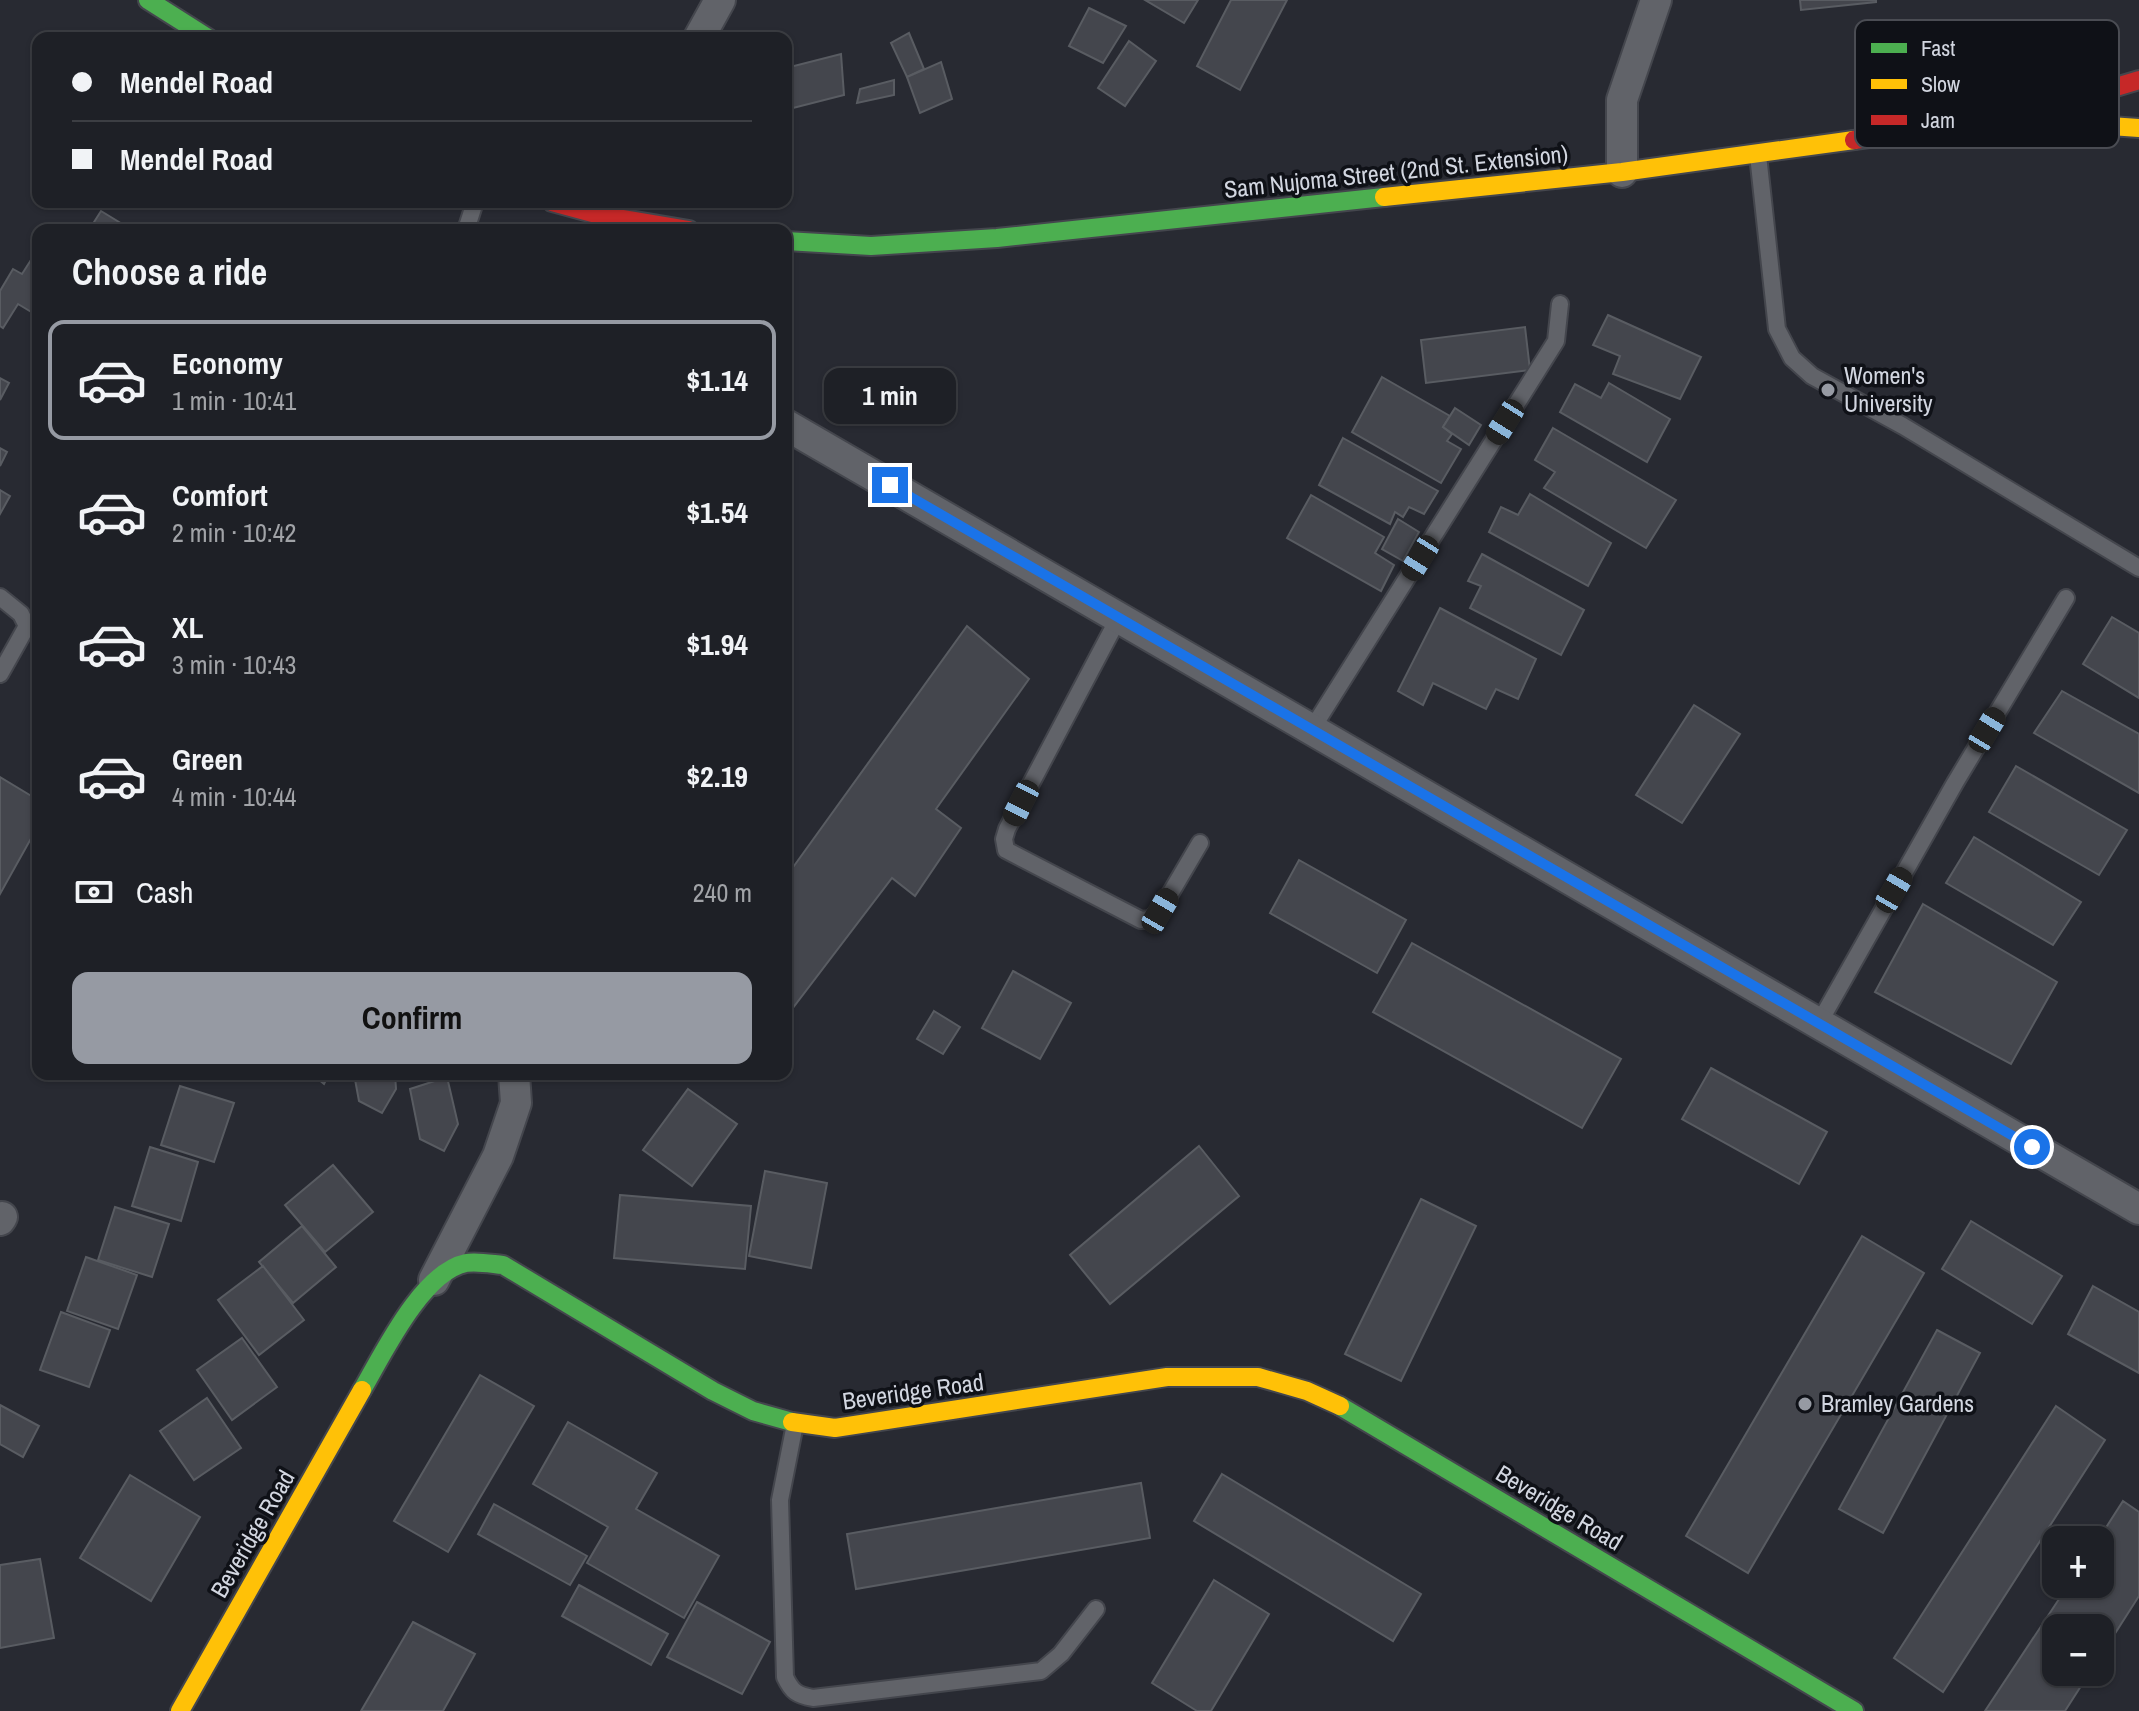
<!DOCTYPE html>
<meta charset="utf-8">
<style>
:root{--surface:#1e2026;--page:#26282e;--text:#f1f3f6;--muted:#a1a3a7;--line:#3c3e43;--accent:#969aa3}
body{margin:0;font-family:"Archivo Narrow",sans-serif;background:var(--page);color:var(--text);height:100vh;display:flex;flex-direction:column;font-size:30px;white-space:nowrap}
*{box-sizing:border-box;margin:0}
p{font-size:26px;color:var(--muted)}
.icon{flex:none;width:44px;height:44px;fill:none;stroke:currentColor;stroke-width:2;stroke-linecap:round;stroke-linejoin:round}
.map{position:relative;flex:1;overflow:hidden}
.panel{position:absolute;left:32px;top:224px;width:760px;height:856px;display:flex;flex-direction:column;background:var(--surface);border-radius:16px;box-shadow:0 2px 6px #0004,0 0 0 2px var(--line)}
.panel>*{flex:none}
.guide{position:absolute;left:32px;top:32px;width:760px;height:176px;border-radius:16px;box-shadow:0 2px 6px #0004,0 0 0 2px var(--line);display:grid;align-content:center;height:176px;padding:0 40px;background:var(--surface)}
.tools{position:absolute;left:2042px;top:1526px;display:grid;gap:16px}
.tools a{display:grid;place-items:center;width:72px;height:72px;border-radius:16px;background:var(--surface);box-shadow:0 2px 6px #0004,0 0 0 2px var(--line);font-size:40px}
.end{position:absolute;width:36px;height:36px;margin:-18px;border:10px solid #1a73e8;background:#fff;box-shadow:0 0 0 4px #fff}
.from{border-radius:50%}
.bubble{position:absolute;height:56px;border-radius:16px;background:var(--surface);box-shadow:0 2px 6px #0004,0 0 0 2px var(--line);font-size:26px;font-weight:700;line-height:56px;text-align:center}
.car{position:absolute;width:24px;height:48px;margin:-24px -12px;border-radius:10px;box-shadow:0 0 6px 2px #0007;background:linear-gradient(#222 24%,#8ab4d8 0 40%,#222 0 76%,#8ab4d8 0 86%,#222 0)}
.guide b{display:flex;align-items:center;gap:28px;height:76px;font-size:30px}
.guide b+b{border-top:2px solid var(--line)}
.guide i{width:20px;height:20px;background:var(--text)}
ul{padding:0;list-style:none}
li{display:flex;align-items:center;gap:24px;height:120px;margin:0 16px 12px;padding:0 24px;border:4px solid transparent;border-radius:16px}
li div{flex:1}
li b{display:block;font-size:30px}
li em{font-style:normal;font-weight:700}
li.active{border-color:var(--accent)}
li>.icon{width:72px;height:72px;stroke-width:1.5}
h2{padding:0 40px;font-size:36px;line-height:96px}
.pay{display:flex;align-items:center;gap:20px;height:88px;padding:0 40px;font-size:30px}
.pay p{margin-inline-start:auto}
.cta{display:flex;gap:16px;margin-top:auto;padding:16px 40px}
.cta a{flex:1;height:92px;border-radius:16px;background:var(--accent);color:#111;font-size:32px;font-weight:700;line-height:92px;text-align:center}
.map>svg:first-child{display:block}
.building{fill:#44464d;stroke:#595c62;stroke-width:2}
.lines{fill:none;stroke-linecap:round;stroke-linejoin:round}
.lane-casing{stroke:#44464d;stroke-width:20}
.street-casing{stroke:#44464d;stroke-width:34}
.fast-casing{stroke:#44464d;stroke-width:22}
.slow-casing{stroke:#44464d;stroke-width:22}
.jam-casing{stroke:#44464d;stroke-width:22}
.lane{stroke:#616369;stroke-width:16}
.street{stroke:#616369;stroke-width:30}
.fast{stroke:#4caf50;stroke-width:18}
.slow{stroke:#ffc107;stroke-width:18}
.jam{stroke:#c62828;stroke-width:18}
.route{stroke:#1a73e8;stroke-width:10}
.poi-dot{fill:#969aa3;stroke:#0f1117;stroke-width:3}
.labels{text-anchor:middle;stroke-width:7;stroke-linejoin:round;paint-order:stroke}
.street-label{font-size:24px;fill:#d2d6e0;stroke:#0f1117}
.poi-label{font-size:24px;fill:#d2d6e0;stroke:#0f1117;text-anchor:start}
.key{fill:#0f1117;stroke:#4a4c53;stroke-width:2}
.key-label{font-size:22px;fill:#d2d6e0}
</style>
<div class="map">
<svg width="2139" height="1711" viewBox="0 0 2139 1711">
<rect width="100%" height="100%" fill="#282a32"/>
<g class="building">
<path d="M1145 0H1198L1184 23Z"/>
<path d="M1231 0H1287L1240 90 1197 66Z"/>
<path d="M1800 0H1876V2L1801 10Z"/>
<path d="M1089 8 1126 26 1103 63 1069 46Z"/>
<path d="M909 33 924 69 907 77 891 43Z"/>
<path d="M1129 41 1156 61 1125 106 1098 88Z"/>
<path d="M841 54 844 95 793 108 790 80 786 81V68Z"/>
<path d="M941 62 952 99 920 113 907 77Z"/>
<path d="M894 80V95L857 103 860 89Z"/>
<path d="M101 211 132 230H89Z"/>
<path d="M38 249V316L18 304 3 328 0 326V291L13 269 22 274Z"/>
<path d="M1608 315 1701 357 1680 399 1613 374 1620 356 1593 345Z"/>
<path d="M1525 327 1530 370 1426 383 1421 340Z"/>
<path d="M1382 377 1450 416 1443 427 1452 434 1447 441 1461 449 1441 483 1352 432Z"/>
<path d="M0 378 9 383 0 400Z"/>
<path d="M1609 383 1670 419 1647 462 1560 412 1575 384 1601 398Z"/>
<path d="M1455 408 1481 425 1469 445 1443 427Z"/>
<path d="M1553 428 1676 500 1646 548 1544 488 1555 472 1535 460Z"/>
<path d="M1343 438 1438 491 1424 514 1409 507 1403 517 1395 512 1390 524 1319 485Z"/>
<path d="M0 448 7 452 0 466Z"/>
<path d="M0 490 10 496 0 514Z"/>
<path d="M1530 494 1611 543 1588 586 1489 532 1501 507 1518 515Z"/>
<path d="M1311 495 1384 537 1375 553 1394 565 1381 591 1287 538Z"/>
<path d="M1398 519 1419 532 1403 561 1382 549Z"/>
<path d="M1482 554 1584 610 1561 655 1470 608 1481 586 1468 581Z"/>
<path d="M1440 608 1536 659 1518 699 1496 689 1486 709 1433 683 1423 705 1398 691Z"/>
<path d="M2112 617 2139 633V698L2083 664Z"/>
<path d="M967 626 1029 679 936 809 961 828 915 896 892 878 786 1017V877Z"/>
<path d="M2062 691 2139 734V793L2034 733Z"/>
<path d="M1694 705 1740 734 1682 823 1636 795Z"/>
<path d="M2016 766 2127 830 2099 875 1989 812Z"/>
<path d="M0 777 38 800V826L0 894Z"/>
<path d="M1974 837 2081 902 2053 945 1946 883Z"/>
<path d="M1299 860 1406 920 1377 973 1270 913Z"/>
<path d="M1923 904 2057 982 2011 1064 1875 992Z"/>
<path d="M1412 943 1621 1059 1582 1128 1373 1012Z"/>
<path d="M1013 971 1071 1003 1040 1059 982 1028Z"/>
<path d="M934 1011 960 1027 943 1054 917 1039Z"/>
<path d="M1711 1068 1827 1132 1799 1184 1682 1119Z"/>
<path d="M312 1074H329L324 1084Z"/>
<path d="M354 1074H395L396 1089 382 1113 359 1101Z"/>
<path d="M447 1077 458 1124 444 1151 420 1139 410 1089Z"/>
<path d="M180 1086 234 1103 214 1162 161 1145Z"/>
<path d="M688 1089 737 1124 692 1186 643 1150Z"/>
<path d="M1199 1146 1239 1196 1110 1304 1070 1255Z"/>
<path d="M150 1147 198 1162 181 1221 132 1206Z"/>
<path d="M333 1165 373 1212 325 1252 285 1205Z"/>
<path d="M765 1171 827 1183 811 1268 749 1256Z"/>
<path d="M620 1195 751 1206 745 1269 614 1258Z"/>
<path d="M1421 1199 1476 1226 1401 1381 1345 1354Z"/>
<path d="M115 1207 169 1224 152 1277 98 1260Z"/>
<path d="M1971 1221 2062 1276 2032 1324 1942 1269Z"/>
<path d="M302 1226 336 1267 293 1303 259 1262Z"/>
<path d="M1862 1236 1924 1273 1748 1573 1686 1536Z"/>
<path d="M86 1257 137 1275 118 1329 67 1311Z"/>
<path d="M263 1266 304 1320 259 1355 218 1300Z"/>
<path d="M2093 1286 2139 1312V1373L2068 1334Z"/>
<path d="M61 1312 110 1330 89 1387 40 1370Z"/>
<path d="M1937 1330 1980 1353 1883 1533 1839 1509Z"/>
<path d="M242 1338 277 1387 232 1420 197 1370Z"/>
<path d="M480 1375 534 1406 448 1552 394 1521Z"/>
<path d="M207 1398 241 1448 194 1480 160 1431Z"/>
<path d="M0 1405 39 1426 23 1457 0 1444Z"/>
<path d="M2056 1406 2105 1440 1943 1692 1894 1658Z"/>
<path d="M568 1422 657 1473 636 1509 719 1556 684 1618 587 1563 608 1527 533 1484Z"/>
<path d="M1222 1474 1421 1594 1393 1641 1194 1521Z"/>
<path d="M130 1475 200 1517 151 1601 80 1558Z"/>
<path d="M1141 1483 1150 1538 856 1589 847 1534Z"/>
<path d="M2123 1501 2139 1512V1596L2100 1657V1628H2056V1672H2090L2065 1711H1985L2069 1584H2100V1540H2098Z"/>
<path d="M494 1504 587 1556 570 1585 478 1534Z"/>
<path d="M40 1559 54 1638 0 1648V1565Z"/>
<path d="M1214 1580 1269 1614 1211 1711H1197L1152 1683Z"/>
<path d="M579 1585 668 1634 651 1665 562 1616Z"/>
<path d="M697 1602 770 1642 742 1694 667 1657Z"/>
<path d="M413 1622 475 1654 443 1711H361Z"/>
</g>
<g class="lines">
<defs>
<g id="lane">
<path d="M1758 155 1777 329 1792 358 1812 376 1903 426 2139 568"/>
<path d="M466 230 475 202"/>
<path d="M0 597 21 614 27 626 0 674"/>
<path d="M1119 617 1007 829 1004 839 1006 850 1141 920 1150 919 1160 911 1200 843"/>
<path d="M1312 729 1556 341 1560 304"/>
<path d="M1819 1023 1955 783 2066 598"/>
<path d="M795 1424 780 1500 785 1677C792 1692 797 1695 813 1698L1041 1671 1061 1654 1096 1609"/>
</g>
<g id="street">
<path d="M699 38 720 0"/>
<path d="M1622 172V100L1656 0"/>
<path d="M786 425 2139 1209"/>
<path d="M0 1220 2 1217"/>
<path d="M434 1280 498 1156 516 1103 514 1074"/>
</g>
<g id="fast">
<path d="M148 0 208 38"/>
<path d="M786 241 871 246 997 238 1384 197"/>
<path d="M362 1390C383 1354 422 1272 466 1263 477 1261 492 1264 503 1265L713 1391 753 1411 792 1422"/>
<path d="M1340 1406 1854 1711"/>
</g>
<g id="slow">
<path d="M2039 121 2139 128"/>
<path d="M1384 197 1622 172 1854 140"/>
<path d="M792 1422 835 1428 1167 1377H1258L1307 1391 1340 1406"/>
<path d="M180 1711 362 1390"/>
</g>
<g id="jam">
<path d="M1854 140 2009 119 2139 80"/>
<path d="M552 202 600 215 689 230"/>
</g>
</defs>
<use href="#lane" class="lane-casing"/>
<use href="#street" class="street-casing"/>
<use href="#fast" class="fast-casing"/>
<use href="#slow" class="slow-casing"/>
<use href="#jam" class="jam-casing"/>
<use href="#lane" class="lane"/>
<use href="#street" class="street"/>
<use href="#fast" class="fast"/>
<use href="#slow" class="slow"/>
<use href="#jam" class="jam"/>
</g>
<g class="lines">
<path class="route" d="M890 485 2032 1147"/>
</g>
<g class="poi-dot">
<circle cx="1828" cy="390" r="8"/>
<circle cx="1805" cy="1404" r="8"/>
</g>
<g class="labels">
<g class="street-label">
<text transform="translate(1396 172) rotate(-6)" y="8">Sam Nujoma Street (2nd St. Extension)</text>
<text transform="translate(913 1392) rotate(-8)" y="8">Beveridge Road</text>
<text transform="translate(1559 1508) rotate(31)" y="8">Beveridge Road</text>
<text transform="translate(253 1534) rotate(-60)" y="8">Beveridge Road</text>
</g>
<g class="poi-label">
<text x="1844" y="384">Women's<tspan x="1844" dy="28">University</tspan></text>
<text x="1821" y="1412">Bramley Gardens</text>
</g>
</g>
<rect x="1855" y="20" width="264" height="128" rx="12" class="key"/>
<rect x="1871" y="43" width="36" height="10" fill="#4caf50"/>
<rect x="1871" y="79" width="36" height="10" fill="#ffc107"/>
<rect x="1871" y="115" width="36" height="10" fill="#c62828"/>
<g class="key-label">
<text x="1921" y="56">Fast</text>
<text x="1921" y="92">Slow</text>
<text x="1921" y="128">Jam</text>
</g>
</svg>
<div class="tools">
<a>+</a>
<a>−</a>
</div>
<i class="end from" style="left:2032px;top:1147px"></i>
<i class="end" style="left:890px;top:485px"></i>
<div class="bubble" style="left:824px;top:368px;width:132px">1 min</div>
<i class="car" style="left:1505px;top:422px;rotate:212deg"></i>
<i class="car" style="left:1420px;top:558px;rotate:212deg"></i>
<i class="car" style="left:1987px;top:730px;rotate:31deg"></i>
<i class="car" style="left:1021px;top:803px;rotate:207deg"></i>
<i class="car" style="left:1894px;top:890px;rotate:30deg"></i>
<i class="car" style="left:1160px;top:911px;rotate:30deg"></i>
<div class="guide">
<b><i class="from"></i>Mendel Road</b>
<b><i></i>Mendel Road</b>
</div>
<section class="panel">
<h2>Choose a ride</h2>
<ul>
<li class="active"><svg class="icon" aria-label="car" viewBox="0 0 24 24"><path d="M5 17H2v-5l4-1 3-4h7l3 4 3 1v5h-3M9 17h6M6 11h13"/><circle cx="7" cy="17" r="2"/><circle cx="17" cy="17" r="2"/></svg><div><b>Economy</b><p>1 min · 10:41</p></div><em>$1.14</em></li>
<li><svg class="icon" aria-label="car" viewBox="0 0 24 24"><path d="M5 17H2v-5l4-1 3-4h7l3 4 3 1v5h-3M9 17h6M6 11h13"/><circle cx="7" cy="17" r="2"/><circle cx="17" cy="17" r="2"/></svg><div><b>Comfort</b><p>2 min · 10:42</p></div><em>$1.54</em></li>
<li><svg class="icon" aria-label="car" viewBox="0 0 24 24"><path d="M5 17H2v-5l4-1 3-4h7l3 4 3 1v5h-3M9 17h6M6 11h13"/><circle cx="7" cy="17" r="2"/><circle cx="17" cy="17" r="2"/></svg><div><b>XL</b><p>3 min · 10:43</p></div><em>$1.94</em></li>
<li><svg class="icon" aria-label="car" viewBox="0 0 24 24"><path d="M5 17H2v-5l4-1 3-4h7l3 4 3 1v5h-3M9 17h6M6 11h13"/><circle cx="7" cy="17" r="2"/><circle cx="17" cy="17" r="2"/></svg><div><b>Green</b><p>4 min · 10:44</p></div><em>$2.19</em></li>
</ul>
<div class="pay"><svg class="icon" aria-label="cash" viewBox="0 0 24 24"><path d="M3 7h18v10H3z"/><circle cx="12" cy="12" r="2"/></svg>Cash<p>240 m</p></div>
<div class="cta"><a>Confirm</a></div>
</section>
</div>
